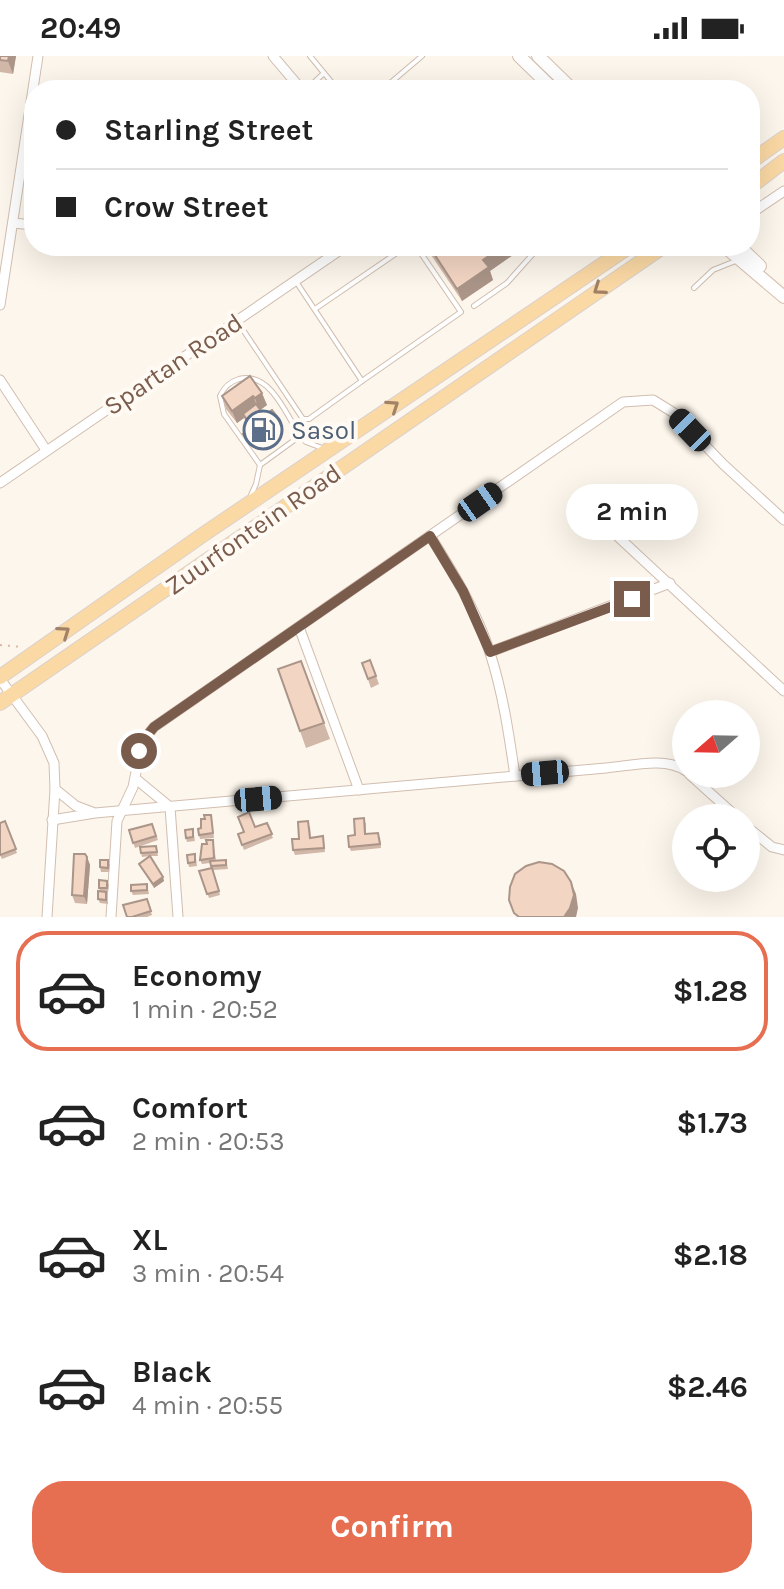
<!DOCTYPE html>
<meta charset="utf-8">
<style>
:root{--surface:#fff;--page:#f2f2f2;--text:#222;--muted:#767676;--line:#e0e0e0;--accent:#e76f51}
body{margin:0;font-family:Karla,sans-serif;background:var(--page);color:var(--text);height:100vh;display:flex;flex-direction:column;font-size:30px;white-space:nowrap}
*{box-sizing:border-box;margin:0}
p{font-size:26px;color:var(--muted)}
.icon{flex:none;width:44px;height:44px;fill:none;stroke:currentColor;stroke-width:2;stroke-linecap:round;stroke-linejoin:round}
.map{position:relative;height:861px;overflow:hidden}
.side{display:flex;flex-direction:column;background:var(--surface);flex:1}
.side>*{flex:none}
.hud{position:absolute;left:24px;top:24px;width:736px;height:176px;border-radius:32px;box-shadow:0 8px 32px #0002;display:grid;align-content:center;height:176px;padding:0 32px;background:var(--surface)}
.needle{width:52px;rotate:250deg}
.tools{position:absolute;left:672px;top:644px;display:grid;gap:16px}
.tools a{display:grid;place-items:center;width:88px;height:88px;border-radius:50%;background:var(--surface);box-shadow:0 8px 32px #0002;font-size:40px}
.end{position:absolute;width:36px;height:36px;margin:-18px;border:10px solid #7a5c4d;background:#fff;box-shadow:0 0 0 4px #fff}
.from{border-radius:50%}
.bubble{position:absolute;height:56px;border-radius:28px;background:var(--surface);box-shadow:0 8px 32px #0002;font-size:26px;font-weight:700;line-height:56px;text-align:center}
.car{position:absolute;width:24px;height:48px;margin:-24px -12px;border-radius:10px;box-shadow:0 0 6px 2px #0007;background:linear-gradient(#222 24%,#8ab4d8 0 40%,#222 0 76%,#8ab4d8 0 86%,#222 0)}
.hud b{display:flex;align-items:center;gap:28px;height:76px;font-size:30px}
.hud b+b{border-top:2px solid var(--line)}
.hud i{width:20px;height:20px;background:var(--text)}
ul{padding:14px 0 0;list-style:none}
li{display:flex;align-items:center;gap:24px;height:120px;margin:0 16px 12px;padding:0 16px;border:4px solid transparent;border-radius:32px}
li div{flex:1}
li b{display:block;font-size:30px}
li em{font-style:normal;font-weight:700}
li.selected{border-color:var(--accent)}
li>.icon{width:72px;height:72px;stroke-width:1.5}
.button{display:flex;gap:16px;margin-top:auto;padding:16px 32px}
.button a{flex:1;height:92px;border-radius:32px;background:var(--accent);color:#fff;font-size:32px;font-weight:700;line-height:92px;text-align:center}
.status{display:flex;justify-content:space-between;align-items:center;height:56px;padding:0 40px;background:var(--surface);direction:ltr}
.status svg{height:22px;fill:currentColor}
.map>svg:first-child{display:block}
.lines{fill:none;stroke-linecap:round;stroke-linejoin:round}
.service-casing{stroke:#d1beb0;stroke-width:6}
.minor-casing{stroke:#d1beb0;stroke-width:11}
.secondary-casing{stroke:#d6c0b0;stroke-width:14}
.primary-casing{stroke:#dad1cd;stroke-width:16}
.path{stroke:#d9b8a5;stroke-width:2;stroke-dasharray:2 6;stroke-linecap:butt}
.service{stroke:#fff;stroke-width:4}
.minor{stroke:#fff;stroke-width:9}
.secondary{stroke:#fff;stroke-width:12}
.primary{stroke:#fbd9a5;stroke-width:14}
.wall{fill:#d1b7a8}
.shaded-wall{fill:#aa9588}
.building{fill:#f3d5c3;stroke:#aa9588;stroke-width:2}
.oneway{stroke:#a18267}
.route{stroke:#7a5c4d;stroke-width:10}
.labels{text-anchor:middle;stroke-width:8;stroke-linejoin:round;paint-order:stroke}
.street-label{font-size:26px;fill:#7a5c4d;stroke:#fffaf3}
.service-label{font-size:26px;fill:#4e5e75;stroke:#fffaf3;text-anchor:start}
</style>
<div class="status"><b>20:49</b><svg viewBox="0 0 49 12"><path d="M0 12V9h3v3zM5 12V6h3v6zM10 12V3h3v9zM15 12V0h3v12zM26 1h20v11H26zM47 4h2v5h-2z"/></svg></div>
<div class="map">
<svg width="784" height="861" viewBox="0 0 784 861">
<rect width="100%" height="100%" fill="#fdf6ec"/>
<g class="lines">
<defs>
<g id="service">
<path d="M310 0 338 34"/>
<path d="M306 34 324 17"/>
<path d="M382 34 422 0"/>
<path d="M694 232 713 214 738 204"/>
<path d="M474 250 507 227 540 190"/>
<path d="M315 253 407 190"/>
<path d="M237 265 303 363H309L362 325 297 227"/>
<path d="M362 325 461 256 416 190"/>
<path d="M260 409 300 380"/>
<path d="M251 439 256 428 260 409 224 358 220 340C224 331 229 326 239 323 270 315 286 358 300 380L306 386 322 392"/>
</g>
<g id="minor">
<path d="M273 0 302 34"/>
<path d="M750 158 784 135"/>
<path d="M13 167 34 169"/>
<path d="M0 249 38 0"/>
<path d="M0 324 46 394"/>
<path d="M0 427 346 190"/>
<path d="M599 463 784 635"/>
<path d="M430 480C453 516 477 556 490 597 503 637 509 679 515 720"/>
<path d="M299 571 359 734"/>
<path d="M490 596 670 527"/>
<path d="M0 623 42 680 54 707 55 733 47 861"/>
<path d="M689 718 738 762"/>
<path d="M136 723 170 751 178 861"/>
<path d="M55 733 76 750 92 756"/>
<path d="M52 764 95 757 606 712C630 710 666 700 686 715"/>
<path d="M746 770 772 791 784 794"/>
<path d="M111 861 117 765 133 731 142 686 154 671 623 346 653 344 674 357 723 408 784 464"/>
</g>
<g id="secondary">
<path d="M519 0 554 34"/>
<path d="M538 0 573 34"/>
<path d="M724 190 784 241"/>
<path d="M739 190 760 210"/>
</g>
<g id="primary">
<path d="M750 106 784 82"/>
<path d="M750 131 784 105"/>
<path d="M0 621 204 478 630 190"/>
<path d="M0 647 664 190"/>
</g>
</defs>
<use href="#service" class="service-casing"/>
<use href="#minor" class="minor-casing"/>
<use href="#secondary" class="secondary-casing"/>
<use href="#primary" class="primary-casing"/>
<path class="path" d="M0 589 23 591"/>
<use href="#service" class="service"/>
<use href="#minor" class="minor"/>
<use href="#secondary" class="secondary"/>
<use href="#primary" class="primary"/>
</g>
<g class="wall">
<path d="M0 0H16L13 18 0 16Z"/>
<path d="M425 190H526L490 215 493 224 462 245Z"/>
<path d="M250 320 267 349 260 354 264 359 279 363 280 367 250 390 243 378 251 372 244 362 237 367 226 353 222 340Z"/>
<path d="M370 604 379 628 371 632 362 607Z"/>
<path d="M301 605 330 683 306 692 278 613Z"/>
<path d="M211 759 214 782 200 783 199 779 205 763Z"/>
<path d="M5 765 17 797 2 803 0 799Z"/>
<path d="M366 766V778L380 781 381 792 351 795 349 791 355 779Z"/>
<path d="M267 767 273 782 244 794 238 778Z"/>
<path d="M152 768 158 784 135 792 129 774Z"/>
<path d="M310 770 311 782 324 785 325 796 295 799 293 794 299 783Z"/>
<path d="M193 773 195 785 187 786 186 782Z"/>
<path d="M213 784 216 804 227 808 228 813 213 814 220 839 209 842 199 815 211 812 210 807 202 808 200 804 207 788Z"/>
<path d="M156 790 158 800H150L164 825 154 832 139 808 150 800 142 801 141 797Z"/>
<path d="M87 801 90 809 87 848 75 847 72 839Z"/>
<path d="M196 802 197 810 189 811 188 807Z"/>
<path d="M110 808 109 816H101L100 811Z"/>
<path d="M107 825 109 829 108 836H107L108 848 100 847 98 843 100 835 99 832Z"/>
<path d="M147 828 149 838 133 839 131 835Z"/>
<path d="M147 843 152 859 147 861H127Z"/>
</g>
<g class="shaded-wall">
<path d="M9 0H16L13 18 8 5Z"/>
<path d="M503 190H526L490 215 493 224 462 245 457 233 483 204Z"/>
<path d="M262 337 267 349 259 355 255 342Z"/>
<path d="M253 340 258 352 243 358 244 362 237 367 232 355Z"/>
<path d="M279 363 280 367 250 390 248 385Z"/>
<path d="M87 801 90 809 87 848 84 840Z"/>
<path d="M163 821 164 825 154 832 153 828Z"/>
<path d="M571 826 576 838 578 852 576 861H564Z"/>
</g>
<g class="building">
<path d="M0 0H9L8 5 0 4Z"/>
<path d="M429 190H503L483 204 489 211 457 233Z"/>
<path d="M250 320 262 337 255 342 253 340 232 355 222 340Z"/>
<path d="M256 348 264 359 272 354 279 363 248 385 243 378 252 371 243 358Z"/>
<path d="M370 604 376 620 368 623 362 607Z"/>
<path d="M301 605 324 667 300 675 278 613Z"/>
<path d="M249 756 255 771 267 767 272 778 242 789 238 778 244 776 238 761Z"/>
<path d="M204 759H211L213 777 199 779 198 773 201 772V763H205Z"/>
<path d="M364 762 365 778 378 777 380 788 349 791 348 780 355 779 354 763Z"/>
<path d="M5 765 16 793 0 799V767Z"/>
<path d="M308 765 310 782 323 780 324 792 293 794 292 783H299L298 766Z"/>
<path d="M152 768 156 780 133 787 129 774Z"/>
<path d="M193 773V781L186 782 185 774Z"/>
<path d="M206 784H213L214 802 200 804 202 788H207Z"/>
<path d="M156 790 157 796 141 797 140 791Z"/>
<path d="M74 798H85L87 801 84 840 72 839Z"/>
<path d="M195 798V806L188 807 187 799Z"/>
<path d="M150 800 163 821 153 828 139 808Z"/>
<path d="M100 804H108V812L100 811Z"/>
<path d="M226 804V809L211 810 210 805Z"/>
<path d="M539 806 552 808 564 815 571 826 574 839 570 852 564 861H519L514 857 509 844 510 831 515 818 526 810Z"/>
<path d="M212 812 219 835 207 838 199 815Z"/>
<path d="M99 824 107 825V832H99Z"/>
<path d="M147 828V834L131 835V829Z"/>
<path d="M98 835 106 836V844L98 843Z"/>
<path d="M147 843 151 855 132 861H127L123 849Z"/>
</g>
<defs><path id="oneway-chevron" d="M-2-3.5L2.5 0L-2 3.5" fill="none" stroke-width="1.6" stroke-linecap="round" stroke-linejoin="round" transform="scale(2)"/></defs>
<g class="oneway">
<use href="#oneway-chevron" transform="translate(599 233) rotate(145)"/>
<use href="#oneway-chevron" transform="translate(393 350) rotate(-34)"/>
<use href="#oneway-chevron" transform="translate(64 576) rotate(-35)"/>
</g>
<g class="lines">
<path class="route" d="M139 695 142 686 154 671 430 480 463 535 490 596 632 543"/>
</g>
<defs>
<symbol id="fuel-ring" viewBox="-11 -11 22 22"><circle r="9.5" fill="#fffaf3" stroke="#5c6f8a" stroke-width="1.5"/><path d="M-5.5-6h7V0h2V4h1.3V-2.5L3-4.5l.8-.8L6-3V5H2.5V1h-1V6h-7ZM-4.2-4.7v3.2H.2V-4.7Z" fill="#5c6f8a"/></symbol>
</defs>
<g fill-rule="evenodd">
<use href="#fuel-ring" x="241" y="352" width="44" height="44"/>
</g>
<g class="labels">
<g class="street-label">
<text transform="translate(173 308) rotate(-34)" y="9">Spartan Road</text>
<text transform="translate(253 473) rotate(-35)" y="9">Zuurfontein Road</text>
</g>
<g class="service-label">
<text x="291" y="383">Sasol</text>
</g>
</g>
</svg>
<div class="tools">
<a><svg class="needle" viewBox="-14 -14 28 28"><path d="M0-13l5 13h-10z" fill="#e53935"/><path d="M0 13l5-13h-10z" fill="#767676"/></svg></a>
<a><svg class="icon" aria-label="locate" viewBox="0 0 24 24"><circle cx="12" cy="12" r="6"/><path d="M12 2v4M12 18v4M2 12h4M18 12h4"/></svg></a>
</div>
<i class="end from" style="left:139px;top:695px"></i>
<i class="end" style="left:632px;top:543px"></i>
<div class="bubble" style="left:566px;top:428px;width:132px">2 min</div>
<i class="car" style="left:690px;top:374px;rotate:316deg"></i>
<i class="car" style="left:480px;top:446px;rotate:55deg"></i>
<i class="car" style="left:545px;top:717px;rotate:265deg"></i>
<i class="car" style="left:258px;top:743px;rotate:85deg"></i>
<div class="hud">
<b><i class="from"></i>Starling Street</b>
<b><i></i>Crow Street</b>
</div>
</div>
<section class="side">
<ul>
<li class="selected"><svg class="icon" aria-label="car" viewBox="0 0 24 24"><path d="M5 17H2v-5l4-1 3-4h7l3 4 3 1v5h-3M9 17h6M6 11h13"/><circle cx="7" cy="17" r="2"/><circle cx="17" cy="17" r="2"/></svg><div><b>Economy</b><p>1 min · 20:52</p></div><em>$1.28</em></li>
<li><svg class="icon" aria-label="car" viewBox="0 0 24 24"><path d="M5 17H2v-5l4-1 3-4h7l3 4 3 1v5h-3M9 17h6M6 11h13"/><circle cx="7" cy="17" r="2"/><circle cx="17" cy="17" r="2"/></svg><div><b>Comfort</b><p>2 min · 20:53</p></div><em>$1.73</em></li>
<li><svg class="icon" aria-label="car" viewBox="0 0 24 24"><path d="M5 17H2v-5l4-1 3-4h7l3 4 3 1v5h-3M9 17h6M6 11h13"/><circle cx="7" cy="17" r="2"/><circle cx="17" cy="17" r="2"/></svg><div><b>XL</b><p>3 min · 20:54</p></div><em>$2.18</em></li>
<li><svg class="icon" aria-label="car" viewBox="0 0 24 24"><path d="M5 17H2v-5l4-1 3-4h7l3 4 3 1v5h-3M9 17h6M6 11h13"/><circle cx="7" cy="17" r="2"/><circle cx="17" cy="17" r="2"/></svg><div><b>Black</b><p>4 min · 20:55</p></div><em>$2.46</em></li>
</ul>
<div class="button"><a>Confirm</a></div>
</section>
